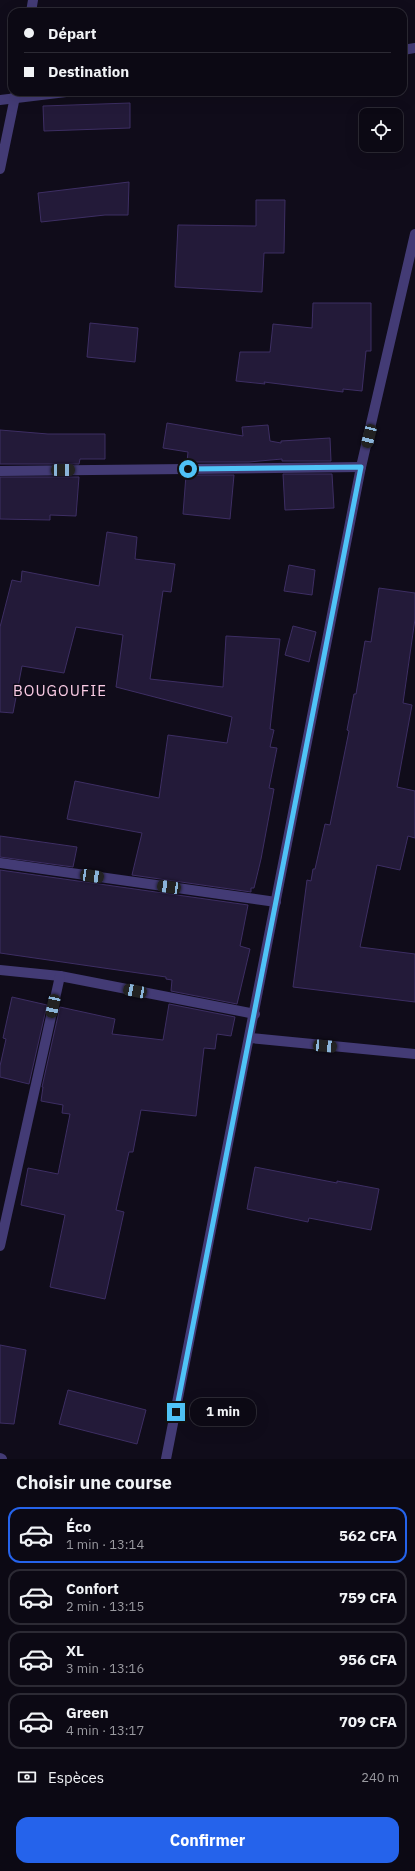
<!DOCTYPE html>
<html lang="fr">
<head>
<meta charset="utf-8">
<style>
  :root { --surface:#0c0914; --page:#1a1722; --text:#f1f3f6; --muted:#9a9aa0; --line:#2c2a34; --accent:#2563eb }
  body { margin:0; font-family:"IBM Plex Sans",sans-serif; background:var(--page); color:var(--text); height:100vh; display:flex; flex-direction:column; font-size:15px; white-space:nowrap }
  * { box-sizing:border-box; margin:0 }
  p { font-size:13px; color:var(--muted) }
  .icon { flex:none; width:22px; height:22px; fill:none; stroke:currentColor; stroke-width:2; stroke-linecap:round; stroke-linejoin:round }
  .map { position:relative; height:1459px; overflow:hidden }
  .side { display:flex; flex-direction:column; background:var(--surface); flex:1 }
  .side>* { flex:none }
  .banner { position:absolute; left:8px; top:8px; width:399px; height:88px; border-radius:12px; box-shadow:0 4px 16px #0002,0 0 0 1px var(--line); display:grid; align-content:center; height:88px; padding:0 16px; background:var(--surface) }
  .buttons { position:absolute; left:359px; top:108px; display:grid; gap:8px }
  .buttons a { display:grid; place-items:center; width:44px; height:44px; border-radius:8px; background:var(--surface); box-shadow:0 4px 16px #0002,0 0 0 1px var(--line); font-size:20px }
  .end { position:absolute; width:18px; height:18px; margin:-9px; border:5px solid #4fc3f7; background:#111; box-shadow:0 0 0 2px #111 }
  .from { border-radius:50% }
  .bubble { position:absolute; height:28px; border-radius:12px; background:var(--surface); box-shadow:0 4px 16px #0002,0 0 0 1px var(--line); font-size:13px; font-weight:700; line-height:28px; text-align:center }
  .car { position:absolute; width:12px; height:24px; margin:-12px -6px; border-radius:5px; box-shadow:0 0 3px 1px #0007; background:linear-gradient(#222 24%,#8ab4d8 0 40%,#222 0 76%,#8ab4d8 0 86%,#222 0) }
  .banner b { display:flex; align-items:center; gap:14px; height:38px; font-size:15px }
  .banner b+b { border-top:1px solid var(--line) }
  .banner i { width:10px; height:10px; background:var(--text) }
  ul { padding:0; list-style:none }
  li { display:flex; align-items:center; gap:12px; height:56px; margin:0 8px 6px; padding:0 8px; border:2px solid var(--line); border-radius:12px }
  li div { flex:1 }
  li b { display:block; font-size:15px }
  li em { font-style:normal; font-weight:700 }
  li.on { border-color:var(--accent) }
  li>.icon { width:36px; height:36px; stroke-width:1.5 }
  h2 { padding:0 16px; font-size:18px; line-height:48px }
  .pay { display:flex; align-items:center; gap:10px; height:44px; padding:0 16px; font-size:15px }
  .pay p { margin-inline-start:auto }
  .action { display:flex; gap:8px; margin-top:auto; padding:8px 16px }
  .action a { flex:1; height:46px; border-radius:12px; background:var(--accent); color:#fff; font-size:16px; font-weight:700; line-height:46px; text-align:center }
  .map>svg:first-child { display:block }
</style>
</head>
<body>
<div class="map">
<svg width="415" height="1459" viewBox="0 0 415 1459">
  <rect width="100%" height="100%" fill="#100c1a"/>
  <g fill="#231a39" stroke="#3d2e63">
    <polygon points="130,103 130,128 44,131 43,106"/>
    <polygon points="129,182 128,215 105,215 41,222 38,193"/>
    <polygon points="256,200 285,200 284,253 264,253 262,292 175,287 178,225 256,226"/>
    <polygon points="313,303 371,303 371,351 366,351 362,391 343,389 343,392 264,382 265,384 236,381 240,352 270,352 273,324 312,328"/>
    <polygon points="90,323 138,328 135,362 87,357"/>
    <polygon points="167,423 243,436 242,427 268,425 270,441 281,443 281,441 330,438 331,461 282,461 282,459 249,462 187,462 188,452 163,448"/>
    <polygon points="0,430 48,434 105,434 105,459 80,459 79,464 0,464"/>
    <polygon points="283,474 332,474 334,508 285,510"/>
    <polygon points="186,475 234,475 230,519 183,514"/>
    <polygon points="0,477 79,477 76,516 50,515 50,520 0,519"/>
    <polygon points="107,532 137,537 135,559 175,564 171,592 163,591 150,679 223,687 226,636 280,639 270,729 274,730 270,747 277,748 269,788 274,789 261,859 254,888 251,888 251,892 132,875 142,833 67,819 75,781 159,798 168,735 227,743 232,717 116,687 123,635 76,627 64,673 22,666 13,713 0,712 0,627 12,580 21,582 22,571 99,586"/>
    <polygon points="289,565 315,570 312,595 284,591"/>
    <polygon points="379,588 415,593 415,619 403,703 412,705 397,787 415,791 415,838 408,836 400,870 377,865 360,947 415,954 415,1002 293,987 307,880 311,881 313,869 315,869 325,824 330,825 349,731 347,730 354,694 356,694 365,641 371,642"/>
    <polygon points="293,626 316,632 309,662 285,655"/>
    <polygon points="0,836 77,847 73,867 0,857"/>
    <polygon points="0,870 248,905 240,946 250,949 237,1004 171,991 172,980 166,979 166,977 0,953"/>
    <polygon points="12,997 47,1005 29,1084 0,1077 0,1066 6,1039 3,1038"/>
    <polygon points="169,1004 235,1017 231,1036 217,1034 215,1049 204,1048 196,1116 141,1110 133,1152 129,1152 116,1210 124,1212 105,1299 50,1287 65,1215 21,1205 28,1168 58,1174 70,1114 62,1113 63,1105 41,1101 43,1087 42,1087 60,1007 115,1019 112,1034 163,1040"/>
    <polygon points="255,1167 337,1183 337,1181 379,1189 371,1230 309,1218 308,1222 247,1209"/>
    <polygon points="0,1345 26,1350 14,1424 0,1423"/>
    <polygon points="68,1390 146,1410 137,1444 59,1424"/>
  </g>
  <g fill="none" stroke-linecap="round" stroke-linejoin="round">
    <g stroke="#433b75" stroke-width="10">
      <polyline points="31,12 33,0"/>
      <polyline points="403,50 415,48"/>
      <polyline points="0,100 66,92"/>
      <polyline points="0,169 16,92"/>
      <polyline points="0,471 361,467"/>
      <polyline points="0,863 276,902"/>
      <polyline points="0,970 60,976 255,1014"/>
      <polyline points="250,1038 415,1054"/>
      <polyline points="0,1246 60,976"/>
      <polyline points="0,1458 2,1459"/>
      <polyline points="166,1459 361,467 415,234"/>
    </g>
  </g>
  <g fill="none" stroke-linecap="round" stroke-linejoin="round">
    <polyline stroke="#4fc3f7" stroke-width="5" points="176,1412 361,467 188,469"/>
  </g>
  <g text-anchor="middle" stroke-width="3" stroke-linejoin="round" paint-order="stroke">
    <g font-size="15" letter-spacing="1" fill="#fbcce5" stroke="#100c1a">
      <text x="60" y="696">BOUGOUFIE</text>
    </g>
  </g>
</svg>
<div class="buttons">
<a><svg class="icon" aria-label="locate" viewBox="0 0 24 24"><circle cx="12" cy="12" r="6"/><path d="M12 2v4M12 18v4M2 12h4M18 12h4"/></svg></a>
</div>
<i class="end from" style="left:188px;top:469px"></i>
<i class="end" style="left:176px;top:1412px"></i>
<div class="bubble" style="left:190px;top:1398px;width:66px">1 min</div>
<i class="car" style="left:369px;top:436px;rotate:194deg"></i>
<i class="car" style="left:63px;top:470px;rotate:89deg"></i>
<i class="car" style="left:92px;top:876px;rotate:98deg"></i>
<i class="car" style="left:169px;top:887px;rotate:278deg"></i>
<i class="car" style="left:135px;top:991px;rotate:281deg"></i>
<i class="car" style="left:53px;top:1006px;rotate:192deg"></i>
<i class="car" style="left:325px;top:1046px;rotate:95deg"></i>
<div class="banner">
<b><i class="from"></i>Départ</b>
<b><i></i>Destination</b>
</div>
</div>
<section class="side">
<h2>Choisir une course</h2>
<ul>
<li class="on"><svg class="icon" aria-label="car" viewBox="0 0 24 24"><path d="M5 17H2v-5l4-1 3-4h7l3 4 3 1v5h-3M9 17h6M6 11h13"/><circle cx="7" cy="17" r="2"/><circle cx="17" cy="17" r="2"/></svg><div><b>Éco</b><p>1 min · 13:14</p></div><em>562 CFA</em></li>
<li><svg class="icon" aria-label="car" viewBox="0 0 24 24"><path d="M5 17H2v-5l4-1 3-4h7l3 4 3 1v5h-3M9 17h6M6 11h13"/><circle cx="7" cy="17" r="2"/><circle cx="17" cy="17" r="2"/></svg><div><b>Confort</b><p>2 min · 13:15</p></div><em>759 CFA</em></li>
<li><svg class="icon" aria-label="car" viewBox="0 0 24 24"><path d="M5 17H2v-5l4-1 3-4h7l3 4 3 1v5h-3M9 17h6M6 11h13"/><circle cx="7" cy="17" r="2"/><circle cx="17" cy="17" r="2"/></svg><div><b>XL</b><p>3 min · 13:16</p></div><em>956 CFA</em></li>
<li><svg class="icon" aria-label="car" viewBox="0 0 24 24"><path d="M5 17H2v-5l4-1 3-4h7l3 4 3 1v5h-3M9 17h6M6 11h13"/><circle cx="7" cy="17" r="2"/><circle cx="17" cy="17" r="2"/></svg><div><b>Green</b><p>4 min · 13:17</p></div><em>709 CFA</em></li>
</ul>
<div class="pay"><svg class="icon" aria-label="cash" viewBox="0 0 24 24"><path d="M3 7h18v10H3z"/><circle cx="12" cy="12" r="2"/></svg>Espèces<p>240 m</p></div>
<div class="action"><a>Confirmer</a></div>
</section>
</body>
</html>
